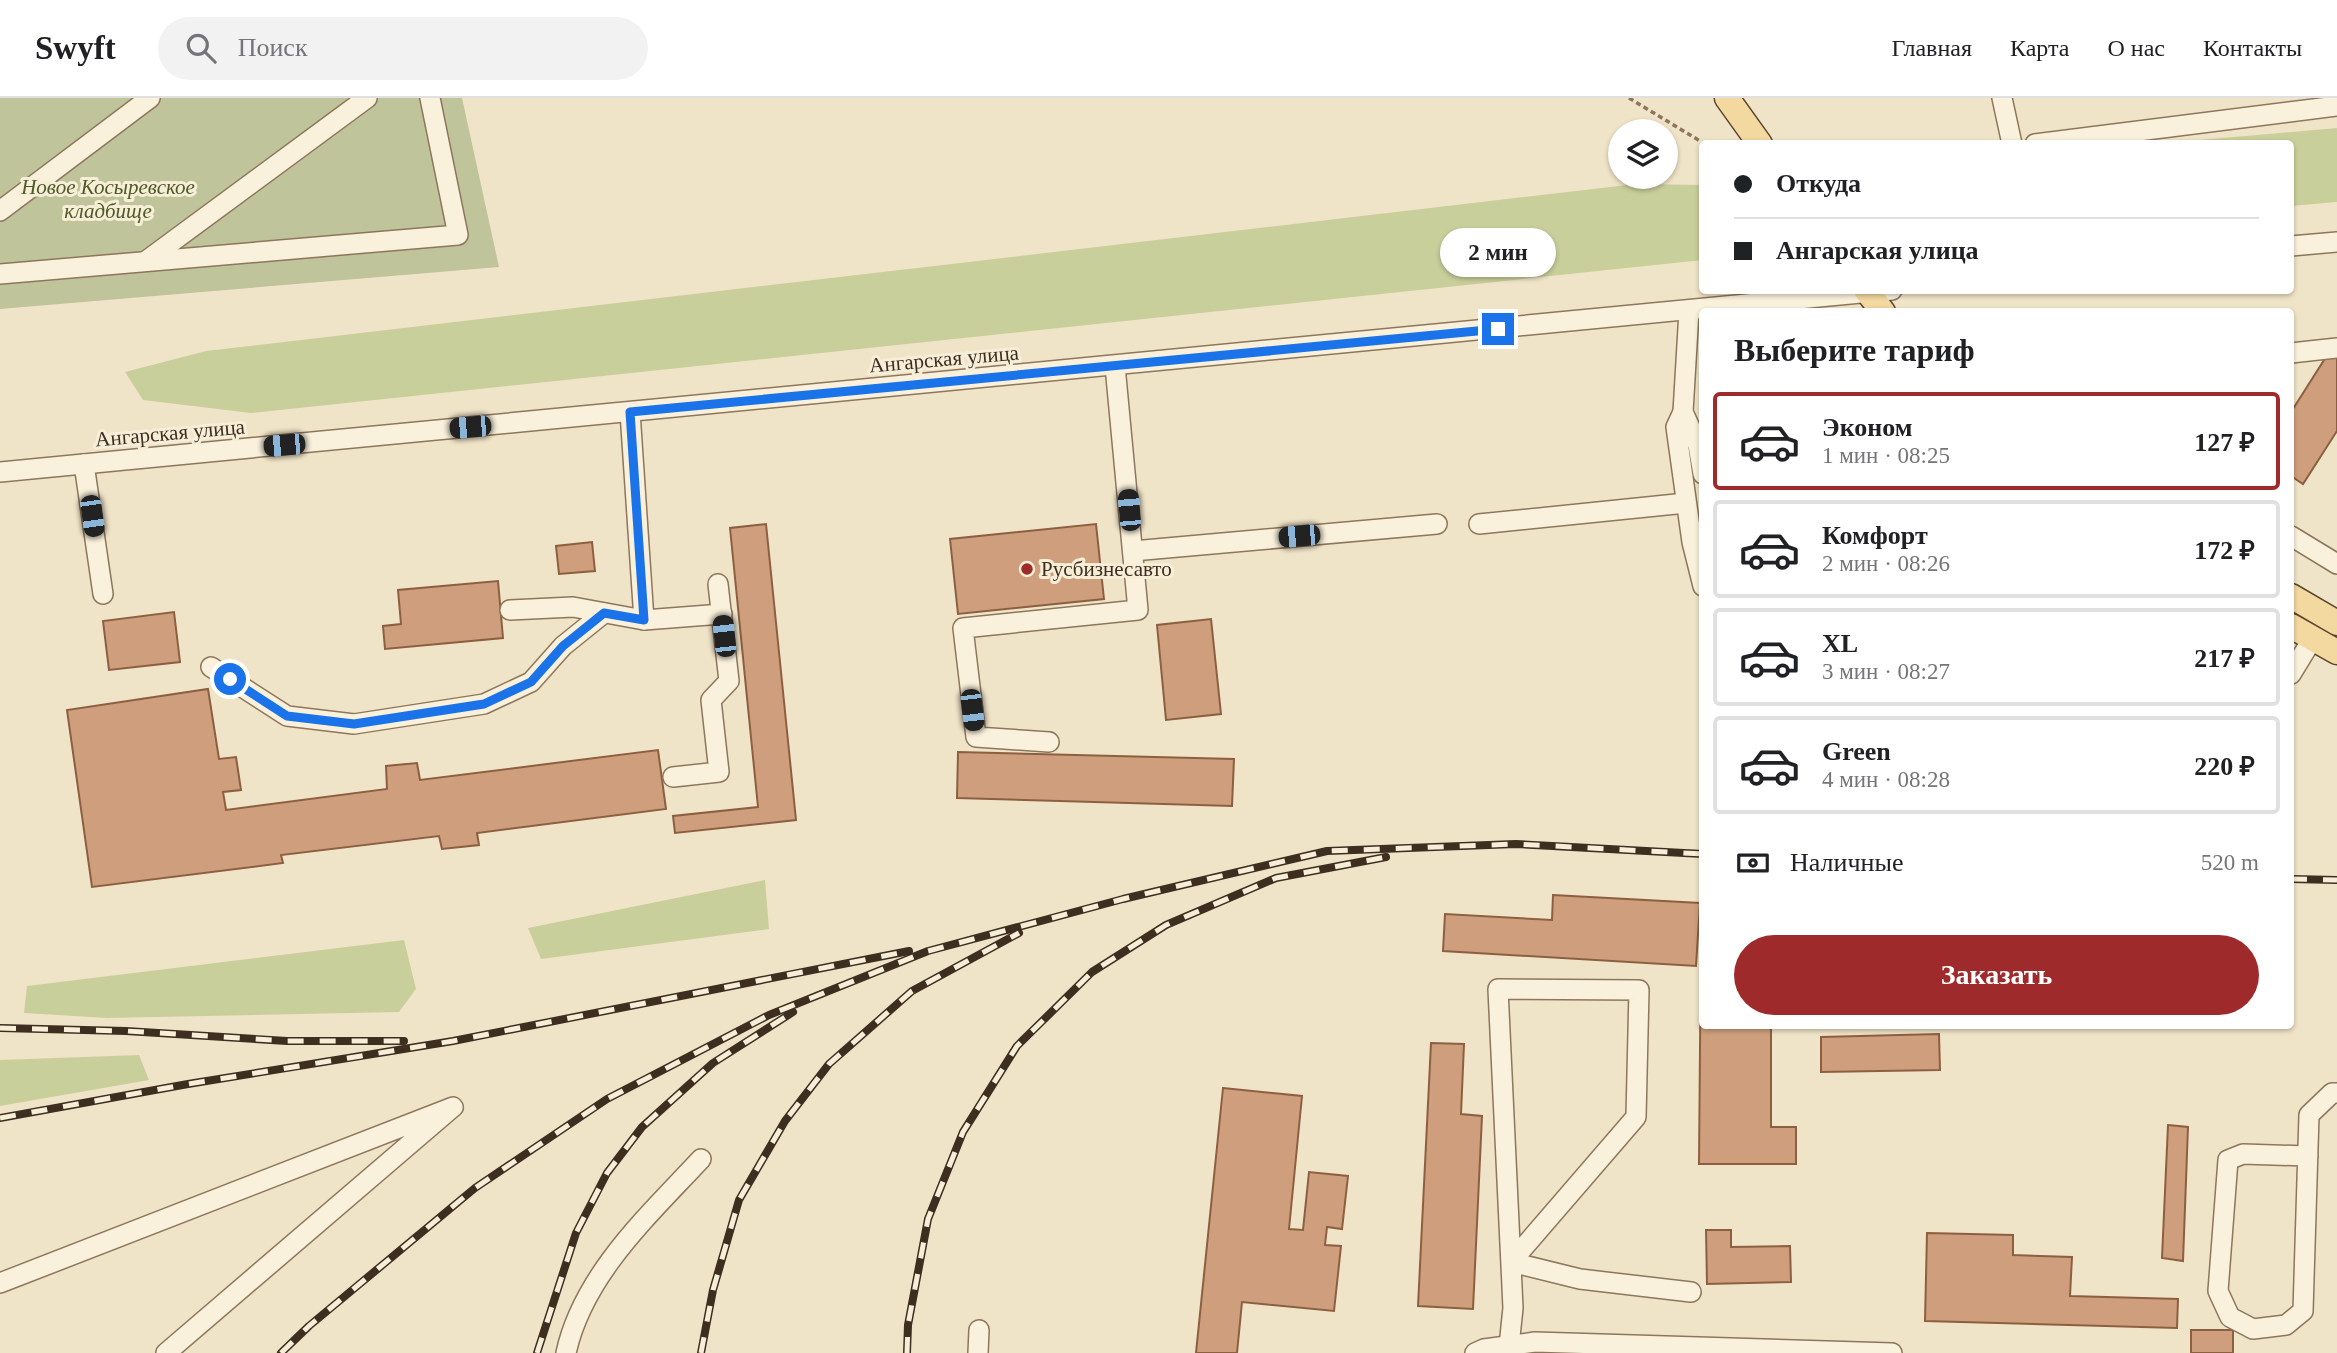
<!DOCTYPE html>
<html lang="ru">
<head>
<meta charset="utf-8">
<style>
  :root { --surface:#fff; --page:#f2f2f2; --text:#202124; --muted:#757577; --line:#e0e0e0; --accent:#9e2a2b }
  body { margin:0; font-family:"Times New Roman",serif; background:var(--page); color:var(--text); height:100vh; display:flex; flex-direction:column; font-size:26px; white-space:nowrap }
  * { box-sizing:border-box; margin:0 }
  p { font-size:23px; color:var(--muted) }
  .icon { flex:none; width:38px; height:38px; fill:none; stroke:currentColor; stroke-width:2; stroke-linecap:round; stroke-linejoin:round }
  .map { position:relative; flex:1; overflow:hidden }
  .details { position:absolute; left:1699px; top:210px; width:595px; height:721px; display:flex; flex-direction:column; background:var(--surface); border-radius:7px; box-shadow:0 2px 5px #0004 }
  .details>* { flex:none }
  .hud { position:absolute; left:1699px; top:42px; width:595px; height:154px; border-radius:7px; box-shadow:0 2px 5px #0004; display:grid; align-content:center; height:154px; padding:0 35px; background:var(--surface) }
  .fabs { position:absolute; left:1608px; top:21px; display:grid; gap:14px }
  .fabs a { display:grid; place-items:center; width:70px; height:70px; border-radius:50%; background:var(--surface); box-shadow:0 2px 5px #0004; font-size:35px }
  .end { position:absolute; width:32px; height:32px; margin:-16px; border:9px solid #1a73e8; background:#fff; box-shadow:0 0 0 4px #fff }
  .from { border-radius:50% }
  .bubble { position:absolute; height:49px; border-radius:24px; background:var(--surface); box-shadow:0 2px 5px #0004; font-size:23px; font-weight:700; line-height:49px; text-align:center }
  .car { position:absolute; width:21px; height:42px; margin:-21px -10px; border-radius:9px; box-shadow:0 0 5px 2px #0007; background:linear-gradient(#222 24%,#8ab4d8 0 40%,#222 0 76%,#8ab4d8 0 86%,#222 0) }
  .hud b { display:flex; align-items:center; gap:24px; height:66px; font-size:26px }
  .hud b+b { border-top:2px solid var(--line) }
  .hud i { width:18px; height:18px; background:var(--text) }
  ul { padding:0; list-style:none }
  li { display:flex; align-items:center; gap:21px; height:98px; margin:0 14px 10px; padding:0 21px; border:4px solid var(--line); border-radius:7px }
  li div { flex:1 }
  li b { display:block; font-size:26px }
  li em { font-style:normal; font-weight:700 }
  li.selected { border-color:var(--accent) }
  li>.icon { width:63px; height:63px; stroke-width:1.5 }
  h2 { padding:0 35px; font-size:32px; line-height:84px }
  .pay { display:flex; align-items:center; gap:18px; height:77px; padding:0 35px; font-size:26px }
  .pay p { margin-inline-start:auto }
  .button { display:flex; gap:14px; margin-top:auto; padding:14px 35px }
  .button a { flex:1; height:80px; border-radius:42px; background:var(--accent); color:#fff; font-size:28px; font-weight:700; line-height:80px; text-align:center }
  header { display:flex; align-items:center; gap:42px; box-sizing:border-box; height:98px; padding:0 35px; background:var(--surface); border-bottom:2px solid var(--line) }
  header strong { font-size:33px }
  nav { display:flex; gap:38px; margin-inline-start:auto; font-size:24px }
  .search { width:490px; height:63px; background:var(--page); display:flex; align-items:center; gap:18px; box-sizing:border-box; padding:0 24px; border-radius:38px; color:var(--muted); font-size:26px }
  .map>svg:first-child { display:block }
</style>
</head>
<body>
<header>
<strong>Swyft</strong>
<div class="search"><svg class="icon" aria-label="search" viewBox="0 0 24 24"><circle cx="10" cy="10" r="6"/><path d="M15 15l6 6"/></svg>Поиск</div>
<nav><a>Главная</a><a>Карта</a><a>О нас</a><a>Контакты</a></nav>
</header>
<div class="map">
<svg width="2337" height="1255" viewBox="0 0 2337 1255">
  <rect width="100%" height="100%" fill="#f0e4c8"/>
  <g fill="#c9cf9b">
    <polygon points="2337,30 2337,104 2291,108 2291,46 2166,45"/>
    <polygon points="1636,86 1703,87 1703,162 251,315 143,302 125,274 206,253"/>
    <polygon points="765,782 769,831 541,861 528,830"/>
    <polygon points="404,842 416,891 399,914 107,920 24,915 27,888"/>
    <polygon points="139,957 149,982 0,1008 0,962"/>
  </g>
  <polygon fill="#bfc49a" points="0,0 462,0 499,169 0,211"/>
  <g fill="#cf9f7d" stroke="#8d5f41" stroke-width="2">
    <polygon points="2333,248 2337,251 2337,333 2303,386 2291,378 2291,314"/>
    <polygon points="766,426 796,722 675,735 673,718 758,709 730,430"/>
    <polygon points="1096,426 1104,501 958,516 950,441"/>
    <polygon points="592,444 595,473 559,476 556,448"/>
    <polygon points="498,483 503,540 385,551 383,528 401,526 398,492"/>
    <polygon points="174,514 180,564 109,572 103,523"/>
    <polygon points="1211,521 1221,616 1166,622 1157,527"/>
    <polygon points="208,591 219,661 236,659 241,692 223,694 226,712 387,691 386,668 417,665 420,682 658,652 666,711 477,735 479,747 442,751 439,738 281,757 283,765 92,789 67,612"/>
    <polygon points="958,654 1234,661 1232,708 957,700"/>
    <polygon points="1553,797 1700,805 1696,868 1443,853 1445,816 1552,822"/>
    <polygon points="1701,833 1703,833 1703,928 1771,928 1771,1029 1796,1029 1796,1066 1699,1066"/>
    <polygon points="1939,936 1940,972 1821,974 1821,939"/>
    <polygon points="1431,945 1464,946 1461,1016 1482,1018 1473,1211 1418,1208"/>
    <polygon points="1223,990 1302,998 1289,1131 1303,1132 1309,1074 1348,1078 1342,1131 1327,1129 1325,1147 1341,1148 1334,1213 1242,1204 1237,1255 1196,1255"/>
    <polygon points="2168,1027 2188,1029 2183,1163 2162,1160"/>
    <polygon points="1706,1132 1731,1132 1731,1149 1790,1148 1791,1184 1707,1186"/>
    <polygon points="1927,1135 2013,1137 2013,1157 2072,1159 2070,1198 2178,1201 2177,1230 1925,1223"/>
    <rect x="2191" y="1232" width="42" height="23"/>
  </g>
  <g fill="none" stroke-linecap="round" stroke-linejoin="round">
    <defs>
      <g id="minor">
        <polyline points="2002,0 2012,46"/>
        <polyline points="2035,46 2337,8"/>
        <polyline points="0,113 150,0"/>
        <polyline points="2291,148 2337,144"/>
        <polyline points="146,163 367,0"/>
        <polyline points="0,176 458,137 430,0"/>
        <polyline points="1689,213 1683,314 1698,347 1703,376"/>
        <polyline points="2291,255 2337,250"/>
        <polyline points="630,314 644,522 722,516"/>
        <polyline points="1683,314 1676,329 1692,444 1703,488"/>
        <polyline points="84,366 103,496"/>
        <polyline points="0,374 1892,192"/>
        <polyline points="1479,426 1686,405"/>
        <polyline points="2291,438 2337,466"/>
        <polyline points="1133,453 1437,426"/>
        <polyline points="510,512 573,509 644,522"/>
        <polyline points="211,569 287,618 354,626 484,606 531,584 563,548 604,515"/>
        <polyline points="2291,576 2313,540"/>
        <polyline points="1049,644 976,639 963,530 1138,512 1115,268"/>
        <polyline points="673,679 719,674 711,602 729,583 718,486"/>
        <polyline points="2308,1058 2243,1056 2228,1062 2218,1193 2230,1219 2253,1231 2286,1227 2303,1213 2309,1017 2332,995 2337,995"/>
        <polyline points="0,1185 453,1009 166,1255"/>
        <polyline points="1509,1248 1513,1210 1498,891 1639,892 1636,1019 1511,1164 1580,1181 1691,1194"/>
        <path d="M566 1255C583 1177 648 1118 701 1061"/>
        <polyline points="978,1255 979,1232"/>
        <polyline points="1475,1255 1484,1251 1535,1244 1892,1255"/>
      </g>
      <g id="major">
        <polyline points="1727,0 1760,46"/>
        <polyline points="1866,192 1883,214"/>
        <polyline points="2291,498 2337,525"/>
        <polyline points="2291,528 2337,554"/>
      </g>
    </defs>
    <use href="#minor" stroke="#8d765c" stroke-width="22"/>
    <use href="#major" stroke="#5b4430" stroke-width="27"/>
    <polyline stroke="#8d765c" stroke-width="3.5" stroke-dasharray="5 3.5" stroke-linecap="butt" points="1629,0 1705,46"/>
    <use href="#minor" stroke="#faf1dc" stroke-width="19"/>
    <use href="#major" stroke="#f3d9a0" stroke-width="24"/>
    <defs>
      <g id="rail">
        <polyline points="2291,781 2337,782"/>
        <polyline points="0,930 126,933 287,943 404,943"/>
        <polyline points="0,1020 188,986 453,943 909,853"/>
        <polyline points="281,1255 309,1228 475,1090 607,1001 769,917 928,853 1123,801 1327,753 1516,746 1703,756"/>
        <polyline points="537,1255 576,1135 607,1075 642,1029 713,965 793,914"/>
        <polyline points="701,1255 713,1192 739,1102 785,1023 829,966 912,893 1019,835"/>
        <polyline points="907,1255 908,1227 928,1121 963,1034 1017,948 1092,874 1166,827 1276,780 1386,759"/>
      </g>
    </defs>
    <use href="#rail" stroke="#3d2e20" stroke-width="8"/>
    <use href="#rail" stroke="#f7eed8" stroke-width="5" stroke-dasharray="16" stroke-linecap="butt"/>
  </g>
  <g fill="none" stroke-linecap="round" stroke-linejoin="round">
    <polyline stroke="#1a73e8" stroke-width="9" points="230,581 287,618 354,626 484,606 531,584 563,548 604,515 644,522 630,314 1498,231"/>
  </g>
  <circle fill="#9e2a2b" stroke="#f7eed8" stroke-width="2.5" cx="1027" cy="471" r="7"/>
  <g text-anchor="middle" stroke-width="6" stroke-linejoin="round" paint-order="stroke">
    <g font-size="21" font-style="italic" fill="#4d5a26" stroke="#f7eed8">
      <text x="108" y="96">Новое Косыревское<tspan x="108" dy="24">кладбище</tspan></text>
    </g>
    <g font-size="21" fill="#3d2e20" stroke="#f7eed8">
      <text transform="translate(944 261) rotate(-5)" y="7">Ангарская улица</text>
      <text transform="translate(170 335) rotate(-5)" y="7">Ангарская улица</text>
    </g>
    <g font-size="21" fill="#3d2e20" stroke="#f7eed8" text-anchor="start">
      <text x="1041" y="478">Русбизнесавто</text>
    </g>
  </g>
</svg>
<div class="fabs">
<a><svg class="icon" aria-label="layers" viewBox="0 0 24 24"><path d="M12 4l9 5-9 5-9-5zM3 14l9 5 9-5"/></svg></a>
</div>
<i class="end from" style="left:230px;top:581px"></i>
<i class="end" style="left:1498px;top:231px"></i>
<div class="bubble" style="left:1440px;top:130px;width:116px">2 мин</div>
<i class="car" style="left:470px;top:329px;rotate:265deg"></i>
<i class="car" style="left:284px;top:347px;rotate:265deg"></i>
<i class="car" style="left:1129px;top:412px;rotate:355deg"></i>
<i class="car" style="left:92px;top:418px;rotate:172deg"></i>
<i class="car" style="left:1299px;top:438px;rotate:265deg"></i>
<i class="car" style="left:724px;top:538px;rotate:354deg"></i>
<i class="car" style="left:972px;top:612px;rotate:173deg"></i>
<div class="hud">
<b><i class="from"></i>Откуда</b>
<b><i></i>Ангарская улица</b>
</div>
<section class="details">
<h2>Выберите тариф</h2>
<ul>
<li class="selected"><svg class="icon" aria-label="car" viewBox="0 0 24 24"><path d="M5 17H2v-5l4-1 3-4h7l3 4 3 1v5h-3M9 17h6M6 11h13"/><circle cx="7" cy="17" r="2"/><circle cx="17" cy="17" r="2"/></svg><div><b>Эконом</b><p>1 мин · 08:25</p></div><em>127 ₽</em></li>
<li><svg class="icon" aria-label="car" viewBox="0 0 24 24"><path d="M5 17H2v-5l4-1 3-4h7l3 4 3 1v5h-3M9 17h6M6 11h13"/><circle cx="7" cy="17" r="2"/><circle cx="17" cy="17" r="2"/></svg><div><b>Комфорт</b><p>2 мин · 08:26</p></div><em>172 ₽</em></li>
<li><svg class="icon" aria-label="car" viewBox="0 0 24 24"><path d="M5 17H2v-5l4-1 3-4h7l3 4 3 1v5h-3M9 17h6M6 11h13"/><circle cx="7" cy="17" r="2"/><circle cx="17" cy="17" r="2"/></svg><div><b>XL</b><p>3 мин · 08:27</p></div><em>217 ₽</em></li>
<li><svg class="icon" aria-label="car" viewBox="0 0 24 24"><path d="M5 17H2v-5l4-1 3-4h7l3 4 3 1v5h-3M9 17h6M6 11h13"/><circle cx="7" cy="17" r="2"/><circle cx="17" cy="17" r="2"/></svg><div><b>Green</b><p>4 мин · 08:28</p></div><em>220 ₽</em></li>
</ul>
<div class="pay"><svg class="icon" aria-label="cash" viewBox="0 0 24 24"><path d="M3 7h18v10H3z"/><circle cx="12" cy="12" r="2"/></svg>Наличные<p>520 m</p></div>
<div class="button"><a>Заказать</a></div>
</section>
</div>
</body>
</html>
